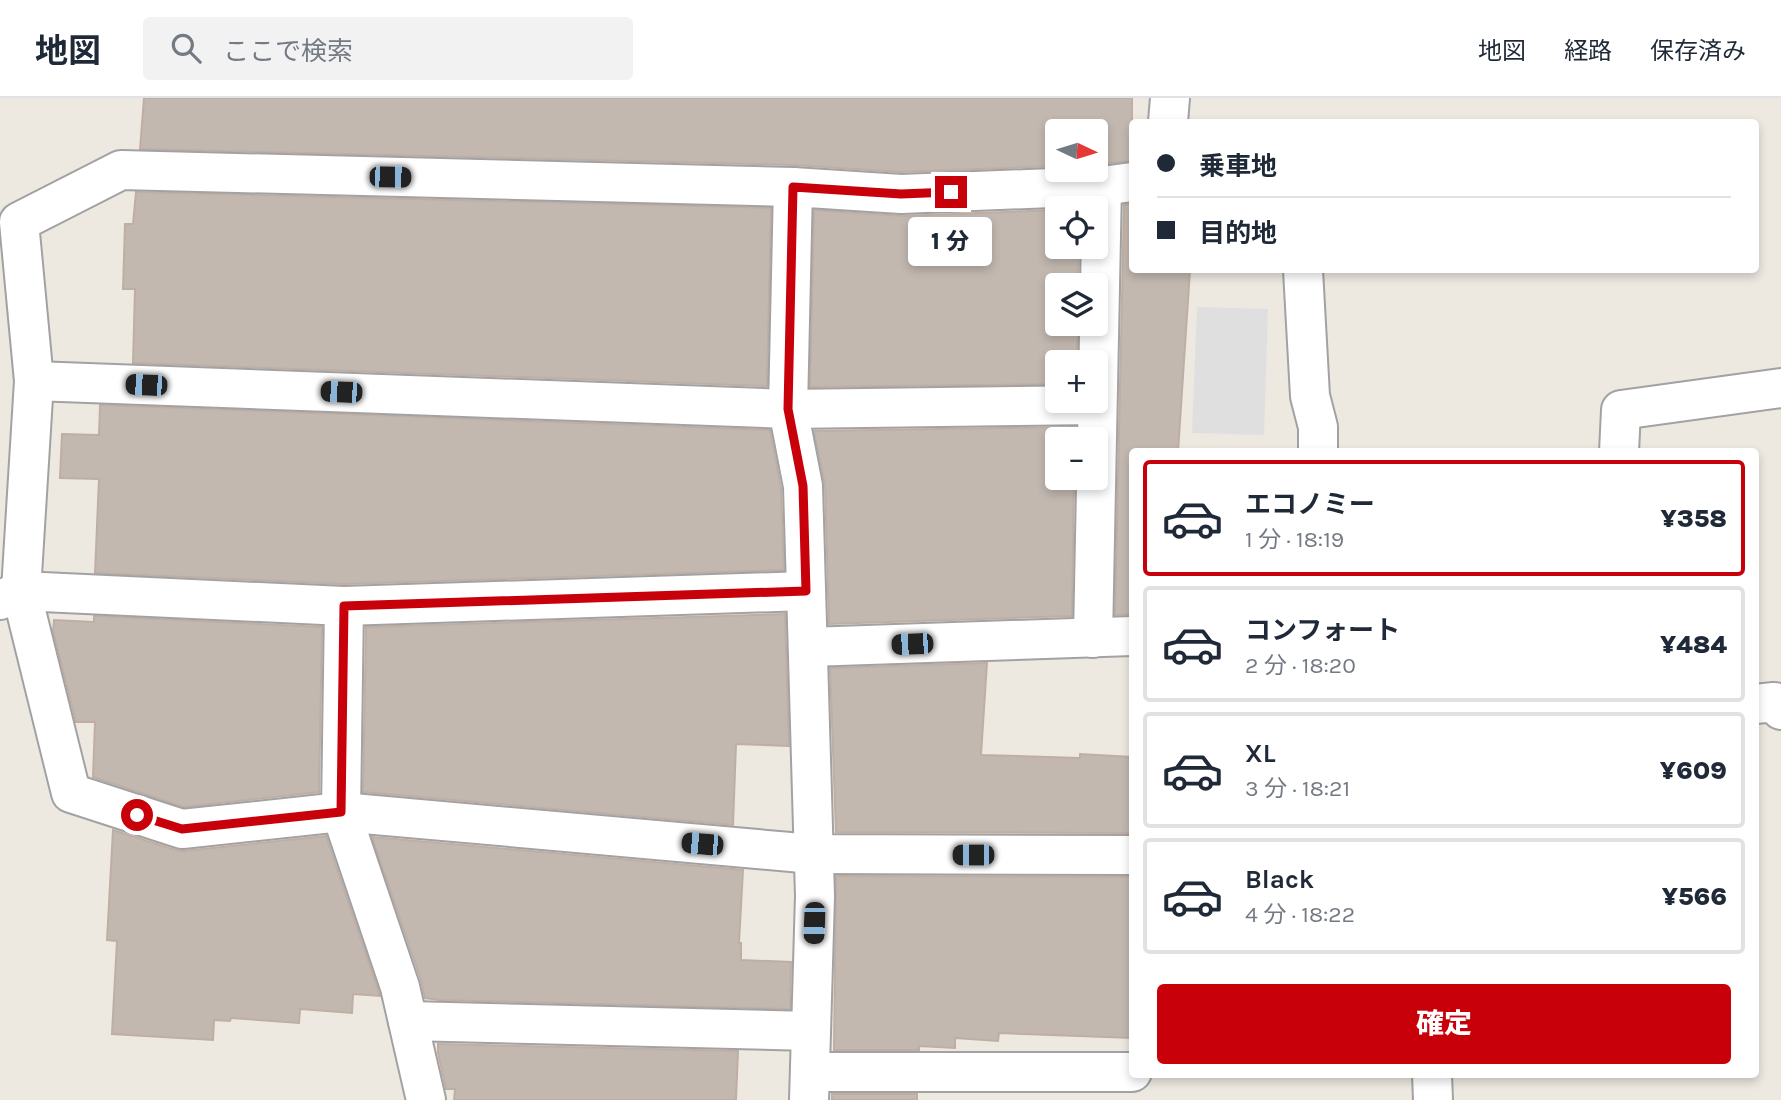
<!DOCTYPE html>
<html lang="ja">
<head>
<meta charset="utf-8">
<style>
  :root { --surface:#fff; --page:#f2f2f3; --text:#1f2937; --muted:#747a83; --line:#e0e1e3; --accent:#c70009 }
  body { margin:0; font-family:Karla,"Noto Sans JP",sans-serif; background:var(--page); color:var(--text); height:100vh; display:flex; flex-direction:column; font-size:26px; white-space:nowrap }
  * { box-sizing:border-box; margin:0 }
  p { font-size:23px; color:var(--muted) }
  .icon { flex:none; width:38px; height:38px; fill:none; stroke:currentColor; stroke-width:2; stroke-linecap:round; stroke-linejoin:round }
  .map { position:relative; flex:1; overflow:hidden }
  .sheet { position:absolute; left:1129px; top:350px; width:630px; height:630px; display:flex; flex-direction:column; background:var(--surface); border-radius:7px; box-shadow:0 4px 10px #0003 }
  .sheet>* { flex:none }
  .guide { position:absolute; left:1129px; top:21px; width:630px; height:154px; border-radius:7px; box-shadow:0 4px 10px #0003; display:grid; align-content:center; height:154px; padding:0 28px; background:var(--surface) }
  .needle { width:46px; rotate:94deg }
  .fabs { position:absolute; left:1045px; top:21px; display:grid; gap:14px }
  .fabs a { display:grid; place-items:center; width:63px; height:63px; border-radius:7px; background:var(--surface); box-shadow:0 4px 10px #0003; font-size:35px }
  .end { position:absolute; width:32px; height:32px; margin:-16px; border:9px solid #c70009; background:#fff; box-shadow:0 0 0 4px #fff }
  .from { border-radius:50% }
  .bubble { position:absolute; height:49px; border-radius:7px; background:var(--surface); box-shadow:0 4px 10px #0003; font-size:23px; font-weight:800; line-height:49px; text-align:center }
  .car { position:absolute; width:21px; height:42px; margin:-21px -10px; border-radius:9px; box-shadow:0 0 5px 2px #0007; background:linear-gradient(#222 24%,#8ab4d8 0 40%,#222 0 76%,#8ab4d8 0 86%,#222 0) }
  .guide b { display:flex; align-items:center; gap:24px; height:66px; font-size:26px }
  .guide b+b { border-top:2px solid var(--line) }
  .guide i { width:18px; height:18px; background:var(--text) }
  ul { padding:12px 0 0; list-style:none }
  li { display:flex; align-items:center; gap:21px; height:116px; margin:0 14px 10px; padding:0 14px; border:4px solid var(--line); border-radius:7px }
  li div { flex:1 }
  li b { display:block; font-size:26px }
  li em { font-style:normal; font-weight:800 }
  li.on { border-color:var(--accent) }
  li>.icon { width:63px; height:63px; stroke-width:1.5 }
  .primary-button { display:flex; gap:14px; margin-top:auto; padding:14px 28px }
  .primary-button a { flex:1; height:80px; border-radius:7px; background:var(--accent); color:#fff; font-size:28px; font-weight:800; line-height:80px; text-align:center }
  header { display:flex; align-items:center; gap:42px; box-sizing:border-box; height:98px; padding:0 35px; background:var(--surface); border-bottom:2px solid var(--line) }
  header strong { font-size:33px }
  nav { display:flex; gap:38px; margin-inline-start:auto; font-size:24px }
  .search { width:490px; height:63px; background:var(--page); display:flex; align-items:center; gap:18px; box-sizing:border-box; padding:0 24px; border-radius:7px; color:var(--muted); font-size:26px }
  .map>svg:first-child { display:block }
</style>
</head>
<body>
<header>
<strong>地図</strong>
<div class="search"><svg class="icon" aria-label="search" viewBox="0 0 24 24"><circle cx="10" cy="10" r="6"/><path d="M15 15l6 6"/></svg>ここで検索</div>
<nav><a>地図</a><a>経路</a><a>保存済み</a></nav>
</header>
<div class="map">
<svg width="1781" height="1002" viewBox="0 0 1781 1002">
  <rect width="100%" height="100%" fill="#ede9e1"/>
  <polygon fill="#dfdfdf" points="1197,209 1268,211 1264,337 1192,335"/>
  <g fill="#c2b8b0" stroke="#bfaea3" stroke-width="2">
    <polygon points="144,0 1132,0 1132,63 1096,66 1096,33 1057,33 1057,68 901,74 794,67 140,51"/>
    <polygon points="136,94 771,110 767,288 133,265 135,191 123,191 125,126 133,126"/>
    <polygon points="1132,106 1132,172 1190,172 1178,354 1132,354 1132,516 1115,517 1124,107"/>
    <polygon points="814,112 902,118 1057,112 1057,149 1079,149 1078,187 1057,187 1057,226 1077,226 1077,264 1057,264 1057,286 810,289"/>
    <polygon points="100,307 770,332 781,390 784,472 344,486 95,475 99,381 60,380 62,336 99,337"/>
    <polygon points="1075,329 1075,341 1057,341 1057,380 1074,380 1072,518 829,526 825,387 814,333"/>
    <polygon points="785,516 789,648 736,646 733,727 363,694 366,529"/>
    <polygon points="94,518 322,529 319,694 184,709 93,679 95,624 76,624 53,533 54,522 94,524"/>
    <polygon points="987,565 981,657 1080,660 1080,656 1132,659 1132,735 836,734 830,570"/>
    <polygon points="113,732 175,752 184,753 326,738 380,898 353,896 352,915 300,911 299,925 231,920 230,923 214,922 213,942 112,936 117,843 107,842"/>
    <polygon points="372,739 743,772 739,845 741,845 741,862 791,864 790,911 439,902 425,900 421,882"/>
    <polygon points="836,778 1132,779 1132,940 999,935 998,943 955,940 955,950 919,948 919,952 834,952"/>
    <polygon points="438,946 738,953 736,1002 454,1002 455,991 446,991 438,955"/>
    <rect x="832" y="996" width="85" height="6"/>
  </g>
  <g fill="none" stroke-linecap="round" stroke-linejoin="round">
    <defs>
      <g id="minor">
        <polyline points="1168,24 1170,0"/>
        <polyline points="793,89 121,72 19,124 34,283 21,493 71,695 182,731 341,714 813,756 1132,757"/>
        <polyline points="1303,172 1310,298 1318,329 1318,354"/>
        <polyline points="34,283 788,311 1097,307"/>
        <polyline points="1619,354 1621,312 1781,290"/>
        <polyline points="0,502 21,493 344,508 341,714 400,889 426,1002"/>
        <polyline points="344,508 806,493"/>
        <polyline points="1093,540 1102,88"/>
        <polyline points="808,549 1132,538"/>
        <polyline points="1755,606 1774,604 1781,612"/>
        <polyline points="408,923 811,933"/>
        <polyline points="810,974 1132,974"/>
        <polyline points="1432,976 1433,1002"/>
        <polyline points="809,1002 815,798 803,388 788,311 793,89 901,96 1102,88 1132,84"/>
      </g>
    </defs>
    <use href="#minor" stroke="#a2a2a2" stroke-width="42"/>
    <use href="#minor" stroke="#fff" stroke-width="38"/>
  </g>
  <g fill="none" stroke-linecap="round" stroke-linejoin="round">
    <polyline stroke="#c70009" stroke-width="9" points="137,717 182,731 341,714 344,508 806,493 803,388 788,311 793,89 901,96 951,94"/>
  </g>
</svg>
<div class="fabs">
<a><svg class="needle" viewBox="-14 -14 28 28"><path d="M0-13l5 13h-10z" fill="#e53935"/><path d="M0 13l5-13h-10z" fill="#747a83"/></svg></a>
<a><svg class="icon" aria-label="locate" viewBox="0 0 24 24"><circle cx="12" cy="12" r="6"/><path d="M12 2v4M12 18v4M2 12h4M18 12h4"/></svg></a>
<a><svg class="icon" aria-label="layers" viewBox="0 0 24 24"><path d="M12 4l9 5-9 5-9-5zM3 14l9 5 9-5"/></svg></a>
<a>+</a>
<a>−</a>
</div>
<i class="end from" style="left:137px;top:717px"></i>
<i class="end" style="left:951px;top:94px"></i>
<div class="bubble" style="left:908px;top:119px;width:84px">1 分</div>
<i class="car" style="left:390px;top:79px;rotate:91deg"></i>
<i class="car" style="left:146px;top:287px;rotate:272deg"></i>
<i class="car" style="left:341px;top:294px;rotate:272deg"></i>
<i class="car" style="left:912px;top:546px;rotate:268deg"></i>
<i class="car" style="left:702px;top:746px;rotate:275deg"></i>
<i class="car" style="left:973px;top:757px;rotate:270deg"></i>
<i class="car" style="left:814px;top:825px;rotate:182deg"></i>
<div class="guide">
<b><i class="from"></i>乗車地</b>
<b><i></i>目的地</b>
</div>
<section class="sheet">
<ul>
<li class="on"><svg class="icon" aria-label="car" viewBox="0 0 24 24"><path d="M5 17H2v-5l4-1 3-4h7l3 4 3 1v5h-3M9 17h6M6 11h13"/><circle cx="7" cy="17" r="2"/><circle cx="17" cy="17" r="2"/></svg><div><b>エコノミー</b><p>1 分 · 18:19</p></div><em>¥358</em></li>
<li><svg class="icon" aria-label="car" viewBox="0 0 24 24"><path d="M5 17H2v-5l4-1 3-4h7l3 4 3 1v5h-3M9 17h6M6 11h13"/><circle cx="7" cy="17" r="2"/><circle cx="17" cy="17" r="2"/></svg><div><b>コンフォート</b><p>2 分 · 18:20</p></div><em>¥484</em></li>
<li><svg class="icon" aria-label="car" viewBox="0 0 24 24"><path d="M5 17H2v-5l4-1 3-4h7l3 4 3 1v5h-3M9 17h6M6 11h13"/><circle cx="7" cy="17" r="2"/><circle cx="17" cy="17" r="2"/></svg><div><b>XL</b><p>3 分 · 18:21</p></div><em>¥609</em></li>
<li><svg class="icon" aria-label="car" viewBox="0 0 24 24"><path d="M5 17H2v-5l4-1 3-4h7l3 4 3 1v5h-3M9 17h6M6 11h13"/><circle cx="7" cy="17" r="2"/><circle cx="17" cy="17" r="2"/></svg><div><b>Black</b><p>4 分 · 18:22</p></div><em>¥566</em></li>
</ul>
<div class="primary-button"><a>確定</a></div>
</section>
</div>
</body>
</html>
